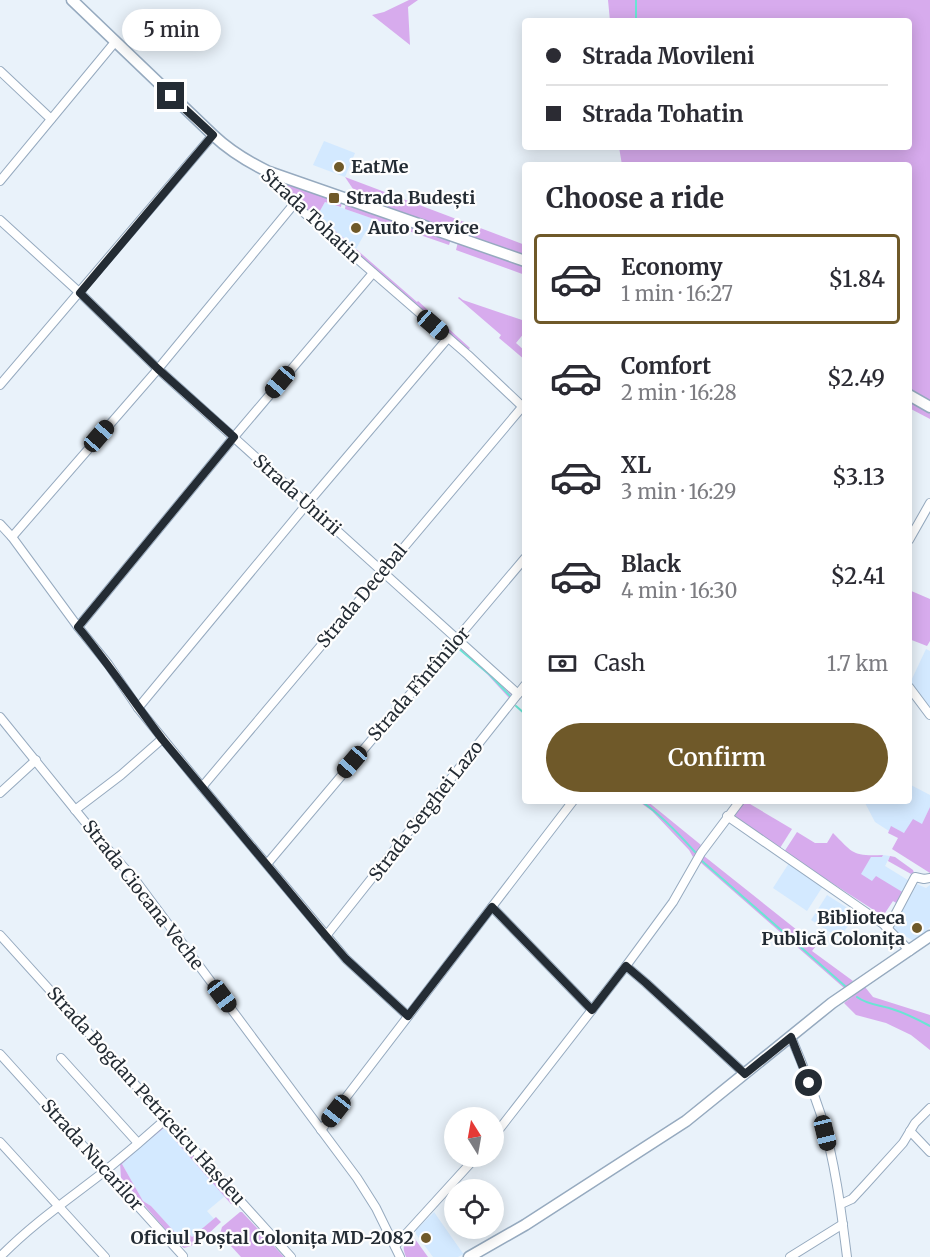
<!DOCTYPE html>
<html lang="en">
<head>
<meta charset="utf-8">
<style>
  :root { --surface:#fff; --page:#f7f7f7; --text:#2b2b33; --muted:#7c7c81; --line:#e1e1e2; --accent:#6f5929 }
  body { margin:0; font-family:Merriweather,serif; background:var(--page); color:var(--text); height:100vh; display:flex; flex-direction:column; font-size:22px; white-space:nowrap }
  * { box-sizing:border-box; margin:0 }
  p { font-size:20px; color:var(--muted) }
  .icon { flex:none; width:33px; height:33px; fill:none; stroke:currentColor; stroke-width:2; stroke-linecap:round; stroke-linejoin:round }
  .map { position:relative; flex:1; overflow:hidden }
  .panel { position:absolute; left:522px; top:162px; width:390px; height:642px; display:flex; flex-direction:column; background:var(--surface); border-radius:6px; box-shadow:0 3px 15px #0003 }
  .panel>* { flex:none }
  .top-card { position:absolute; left:522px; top:18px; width:390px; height:132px; border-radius:6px; box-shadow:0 3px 15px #0003; display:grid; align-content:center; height:132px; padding:0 24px; background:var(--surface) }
  .needle { width:39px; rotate:349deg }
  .controls { position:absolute; left:444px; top:1107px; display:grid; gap:12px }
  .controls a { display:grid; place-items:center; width:60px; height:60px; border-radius:50%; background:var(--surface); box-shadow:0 3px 15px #0003; font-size:30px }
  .end { position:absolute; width:27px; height:27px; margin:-14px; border:8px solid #242c34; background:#fff; box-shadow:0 0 0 3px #fff }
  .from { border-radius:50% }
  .bubble { position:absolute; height:42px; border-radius:21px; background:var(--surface); box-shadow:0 3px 15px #0003; font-size:20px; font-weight:600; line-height:42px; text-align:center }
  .car { position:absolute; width:18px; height:36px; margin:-18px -9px; border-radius:8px; box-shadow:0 0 4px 2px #0007; background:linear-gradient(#222 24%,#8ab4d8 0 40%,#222 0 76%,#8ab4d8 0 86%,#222 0) }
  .top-card b { display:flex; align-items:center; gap:21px; height:57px; font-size:22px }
  .top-card b+b { border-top:2px solid var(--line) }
  .top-card i { width:15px; height:15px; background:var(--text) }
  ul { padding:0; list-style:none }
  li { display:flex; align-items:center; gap:18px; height:90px; margin:0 12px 9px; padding:0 12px; border:3px solid transparent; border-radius:6px }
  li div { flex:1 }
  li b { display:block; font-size:22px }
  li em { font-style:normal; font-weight:600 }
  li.active { border-color:var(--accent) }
  li>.icon { width:54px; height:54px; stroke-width:1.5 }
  h2 { padding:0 24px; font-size:27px; line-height:72px }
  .pay { display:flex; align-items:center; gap:15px; height:66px; padding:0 24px; font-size:22px }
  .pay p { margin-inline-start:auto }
  .cta { display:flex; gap:12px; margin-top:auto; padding:12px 24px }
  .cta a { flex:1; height:69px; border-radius:36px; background:var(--accent); color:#fff; font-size:24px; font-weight:600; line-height:69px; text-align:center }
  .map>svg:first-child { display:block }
</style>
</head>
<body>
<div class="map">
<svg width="930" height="1257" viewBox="0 0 930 1257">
  <rect width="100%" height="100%" fill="#e9f2fa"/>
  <g fill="#d3e9ff">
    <polygon points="324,141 355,153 345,177 313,165"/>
    <polygon points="325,202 377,220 368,235 365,233 356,249 317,216"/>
    <polygon points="926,649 930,651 930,710 910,683"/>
    <polygon points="909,784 930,795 930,807 922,825 904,833 892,827 889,831 875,822 864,801 909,801"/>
    <polygon points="883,855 890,856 885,866 911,882 898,904 856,878 871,857 882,857"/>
    <polygon points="789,863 823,886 807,911 773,888"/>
    <polygon points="917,884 926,888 930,885 930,927 916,942 892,929 908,896 911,895"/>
    <polygon points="827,895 857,914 839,938 811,920"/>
    <polygon points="164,1128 225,1196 207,1211 214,1219 192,1237 180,1239 151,1206 143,1201 122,1164 139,1148"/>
    <polygon points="434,1212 462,1252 464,1254 458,1257 433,1257 416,1234 416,1230"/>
  </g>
  <g fill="#d7abed">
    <polygon points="409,0 418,0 408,7 410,45 372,15 384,12"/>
    <polygon points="608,0 930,0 930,402 909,389 909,165 622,165 619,147 909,147 909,21 610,21"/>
    <polygon points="345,177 525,245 525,256 359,198"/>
    <path d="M283 181 342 201 341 207 325 202 317 216 352 245 350 248C336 235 287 199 282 184Z"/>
    <polygon points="346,202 451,239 449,245 345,209"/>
    <polygon points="458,242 525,266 525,275 456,250"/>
    <polygon points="356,249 417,302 418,301 470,348 468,350 354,251"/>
    <polygon points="459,297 463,300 525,321 525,332 516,343 525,351 525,360 499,338 501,335 458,298"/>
    <polygon points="909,399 930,412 930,419 909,408"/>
    <polygon points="909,590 930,599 930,641 927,646 909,639"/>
    <polygon points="458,644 509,689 511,695 509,698 487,674 456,647"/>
    <polygon points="638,801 647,801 701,845 693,857 689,850 652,811"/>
    <polygon points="745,801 792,829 780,848 736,819 735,815"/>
    <polygon points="930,807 930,873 892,849 898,838 888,833 891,826 904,833 913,819 922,824"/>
    <path d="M797 832 815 843H827L833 833C854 854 852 856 883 855L882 857H871L861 874 872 881 876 876 904 893 898 904 893 901 883 916 784 852Z"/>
    <polygon points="704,856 802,934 816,946 812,951 853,981 844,988 700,862"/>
    <polygon points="890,856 895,857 913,870 914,873 911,874 888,861"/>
    <polygon points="865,987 873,997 930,1015 930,1050 911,1035 886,1023 856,1015 844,1003"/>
    <path d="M163 1127 164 1128 139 1148 122 1164 143 1201 151 1206 180 1238 188 1233 192 1237 216 1217 221 1222C210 1232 199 1245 184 1248L176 1242 121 1178 120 1163 132 1152Z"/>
    <polygon points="171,1130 236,1202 237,1204 231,1204 168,1132"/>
    <polygon points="240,1212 242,1212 284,1257 241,1257 220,1234 222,1227"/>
    <path d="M409 1238 415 1239 428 1257H406C403 1249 402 1245 409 1238Z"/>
  </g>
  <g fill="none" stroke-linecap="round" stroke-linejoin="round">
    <g stroke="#6ae5d4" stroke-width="2">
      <polyline points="636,0 636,21"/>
      <polyline points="458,648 490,675 510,696"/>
      <polyline points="516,706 525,714"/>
      <path d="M641 801C661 815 679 834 695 852"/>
      <polyline points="702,861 845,986"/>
      <path d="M857 997C866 1004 878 1005 889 1008 903 1012 917 1019 930 1026"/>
    </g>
    <defs>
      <g id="street">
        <polyline points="0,71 51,119"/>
        <polyline points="269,172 278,188 294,204 468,355 524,408"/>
        <polyline points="0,181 115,42"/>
        <polyline points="0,220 80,293 158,369 518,694"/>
        <polyline points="0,385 213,135"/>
        <polyline points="0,524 12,537 78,627 108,664 138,708 202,787 346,959 408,1016"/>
        <polyline points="12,537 158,369 294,204"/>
        <polyline points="909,540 930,503"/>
        <polyline points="78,627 234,437 373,273"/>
        <polyline points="909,687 930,715"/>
        <polyline points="138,708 307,504 448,338"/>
        <polyline points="0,717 98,838 136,881 357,1178 376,1208 400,1257"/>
        <polyline points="202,787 523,406"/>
        <polyline points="0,793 36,760"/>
        <polyline points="75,810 121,775 162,739"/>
        <polyline points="727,816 883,924 910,951"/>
        <polyline points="267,864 525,558"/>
        <polyline points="492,907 592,1010"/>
        <polyline points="888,928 915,877 924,879 930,878"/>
        <polyline points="0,935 291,1257"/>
        <polyline points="326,936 525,685"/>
        <polyline points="626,966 646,983 745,1074"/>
        <path d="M791 1037C802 1063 812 1088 821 1115 835 1161 841 1209 847 1257"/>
        <polyline points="0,1054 183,1256"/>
        <polyline points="61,1058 138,1143"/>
        <polyline points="321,1130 573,801"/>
        <polyline points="910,1131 930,1152"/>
        <polyline points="494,1136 626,966 673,902 701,853 740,801"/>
        <polyline points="0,1142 105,1257"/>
        <polyline points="841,1204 852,1199 865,1185 903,1143 915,1123 930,1108"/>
        <polyline points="395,1246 477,1156"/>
        <path d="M0 1257C32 1224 69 1199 105 1171 126 1154 146 1137 166 1119"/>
        <polyline points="790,1257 843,1224"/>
      </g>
      <g id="secondary">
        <path d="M72 0 213 135C230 151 248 162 269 172L525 261"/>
        <polyline points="909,395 930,407"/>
        <polyline points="469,1257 525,1225 686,1121 832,1003 930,936"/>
      </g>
    </defs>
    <use href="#street" stroke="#96aabf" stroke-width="10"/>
    <use href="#secondary" stroke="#96aabf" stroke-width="13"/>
    <use href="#street" stroke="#fff" stroke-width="8"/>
    <use href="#secondary" stroke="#fff" stroke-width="10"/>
  </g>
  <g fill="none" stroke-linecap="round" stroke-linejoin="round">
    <path stroke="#242c34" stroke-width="8" d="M171 96 213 135 80 293 158 369 234 437 78 627C108 663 134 702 162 739L326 936 346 959 408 1016 492 907 592 1010 626 966 646 983 745 1074 791 1037 809 1083"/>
  </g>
  <g fill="#6f5929" stroke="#fefefe" stroke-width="2">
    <circle cx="339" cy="167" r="6"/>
    <rect x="328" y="192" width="12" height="12" rx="3"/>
    <circle cx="356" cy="228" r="6"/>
    <circle cx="917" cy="928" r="6"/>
    <circle cx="426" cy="1238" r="6"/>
  </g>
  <g text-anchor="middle" stroke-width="4.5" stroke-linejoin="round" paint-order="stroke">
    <g font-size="18" font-weight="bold" fill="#242c34" stroke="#fefefe" text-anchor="start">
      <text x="351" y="173">EatMe</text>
      <text x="346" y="204">Strada Budești</text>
      <text x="368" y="234">Auto Service</text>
      <text x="905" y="924" text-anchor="end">Biblioteca<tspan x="905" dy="21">Publică Colonița</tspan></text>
      <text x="414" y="1244" text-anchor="end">Oficiul Poștal Colonița MD-2082</text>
    </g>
    <g font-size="18" fill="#242c34" stroke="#fefefe">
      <text transform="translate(311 216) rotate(43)" y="6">Strada Tohatin</text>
      <text transform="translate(297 495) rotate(42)" y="6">Strada Unirii</text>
      <text transform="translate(362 596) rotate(-50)" y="6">Strada Decebal</text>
      <text transform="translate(419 684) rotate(-49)" y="6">Strada Fîntînilor</text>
      <text transform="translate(426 811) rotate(-52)" y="6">Strada Serghei Lazo</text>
      <text transform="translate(143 895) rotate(52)" y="6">Strada Ciocana Veche</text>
      <text transform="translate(146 1096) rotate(48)" y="6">Strada Bogdan Petriceicu Hașdeu</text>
      <text transform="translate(92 1155) rotate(48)" y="6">Strada Nucarilor</text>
    </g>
  </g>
</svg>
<div class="controls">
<a><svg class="needle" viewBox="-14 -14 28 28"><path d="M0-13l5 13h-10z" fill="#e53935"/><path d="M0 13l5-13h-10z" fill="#7c7c81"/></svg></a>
<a><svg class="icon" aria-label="locate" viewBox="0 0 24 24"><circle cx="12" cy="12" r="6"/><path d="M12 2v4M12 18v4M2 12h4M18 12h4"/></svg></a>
</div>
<i class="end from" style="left:809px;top:1083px"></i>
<i class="end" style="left:171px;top:96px"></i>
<div class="bubble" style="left:122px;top:9px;width:99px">5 min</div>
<i class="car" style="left:433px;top:325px;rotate:131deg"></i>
<i class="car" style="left:280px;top:382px;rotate:220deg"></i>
<i class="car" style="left:99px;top:436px;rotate:41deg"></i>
<i class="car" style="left:352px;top:762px;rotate:221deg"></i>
<i class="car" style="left:222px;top:996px;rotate:143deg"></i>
<i class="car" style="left:336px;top:1111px;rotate:218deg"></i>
<i class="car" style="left:825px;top:1133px;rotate:166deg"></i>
<div class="top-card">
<b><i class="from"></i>Strada Movileni</b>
<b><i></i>Strada Tohatin</b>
</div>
<section class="panel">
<h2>Choose a ride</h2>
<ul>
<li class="active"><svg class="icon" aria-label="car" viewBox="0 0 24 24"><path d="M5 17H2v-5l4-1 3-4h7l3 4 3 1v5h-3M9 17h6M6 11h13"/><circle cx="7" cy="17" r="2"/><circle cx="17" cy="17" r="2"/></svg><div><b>Economy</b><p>1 min · 16:27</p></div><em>$1.84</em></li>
<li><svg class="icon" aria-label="car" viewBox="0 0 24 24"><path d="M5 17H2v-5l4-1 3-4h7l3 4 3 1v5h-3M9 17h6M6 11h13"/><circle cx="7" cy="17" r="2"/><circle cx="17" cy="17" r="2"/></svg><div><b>Comfort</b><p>2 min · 16:28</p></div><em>$2.49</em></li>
<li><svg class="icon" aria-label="car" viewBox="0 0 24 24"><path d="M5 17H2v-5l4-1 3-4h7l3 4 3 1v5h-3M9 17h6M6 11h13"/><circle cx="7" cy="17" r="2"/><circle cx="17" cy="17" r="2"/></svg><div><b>XL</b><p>3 min · 16:29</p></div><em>$3.13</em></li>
<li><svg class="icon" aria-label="car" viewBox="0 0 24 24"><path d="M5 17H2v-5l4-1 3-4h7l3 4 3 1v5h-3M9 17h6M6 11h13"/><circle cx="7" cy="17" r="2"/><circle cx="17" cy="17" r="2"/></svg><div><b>Black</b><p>4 min · 16:30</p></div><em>$2.41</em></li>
</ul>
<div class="pay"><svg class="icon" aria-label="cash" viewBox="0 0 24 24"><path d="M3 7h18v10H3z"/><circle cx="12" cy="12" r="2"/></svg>Cash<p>1.7 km</p></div>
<div class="cta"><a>Confirm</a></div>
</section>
</div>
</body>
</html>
